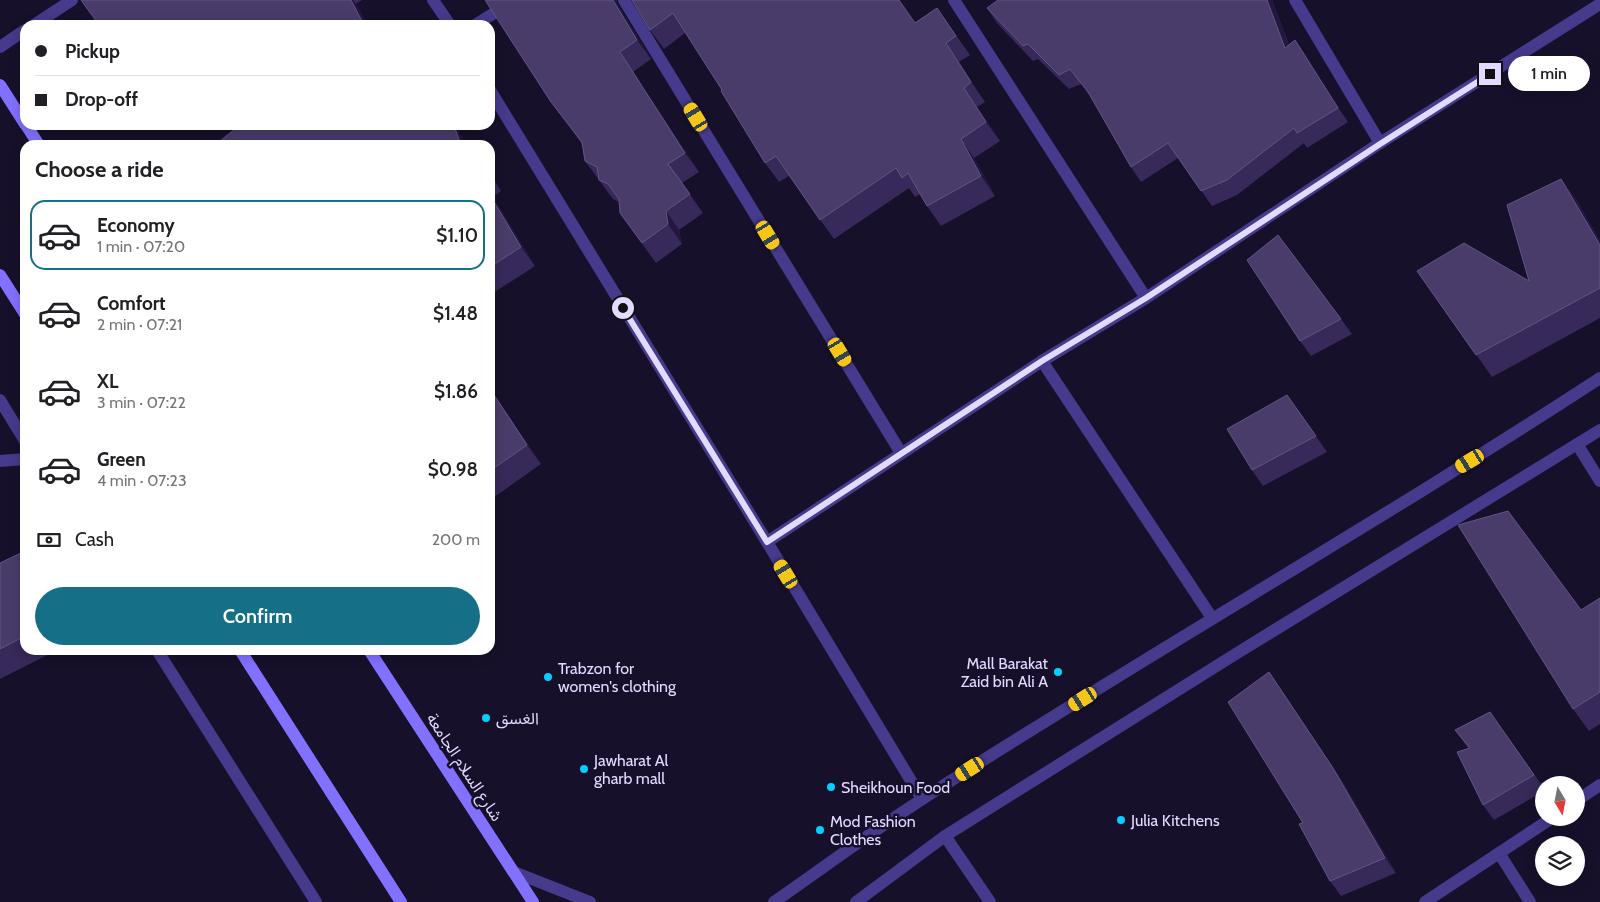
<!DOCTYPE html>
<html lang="en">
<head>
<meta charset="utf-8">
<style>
  :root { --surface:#fff; --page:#f2f2f2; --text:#202124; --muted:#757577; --line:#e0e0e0; --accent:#146f87 }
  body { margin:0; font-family:Cabin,"Noto Sans Arabic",sans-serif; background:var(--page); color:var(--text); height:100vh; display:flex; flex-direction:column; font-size:19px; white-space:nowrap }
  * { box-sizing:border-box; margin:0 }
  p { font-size:16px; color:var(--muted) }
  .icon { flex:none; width:28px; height:28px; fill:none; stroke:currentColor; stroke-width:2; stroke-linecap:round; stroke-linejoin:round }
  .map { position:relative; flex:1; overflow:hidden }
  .sheet { position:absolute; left:20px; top:140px; width:475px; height:515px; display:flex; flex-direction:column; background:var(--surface); border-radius:15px; box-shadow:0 2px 12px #0003 }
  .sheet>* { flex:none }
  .banner { position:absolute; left:20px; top:20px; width:475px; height:110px; border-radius:15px; box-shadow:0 2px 12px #0003; display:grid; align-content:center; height:110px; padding:0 15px; background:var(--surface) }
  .needle { width:32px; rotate:170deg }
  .fabs { position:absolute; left:1535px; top:776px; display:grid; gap:10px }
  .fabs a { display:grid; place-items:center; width:50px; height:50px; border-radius:50%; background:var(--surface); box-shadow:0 2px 12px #0003; font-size:25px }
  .end { position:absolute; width:22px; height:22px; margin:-11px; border:6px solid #e2daff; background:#111; box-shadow:0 0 0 2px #111 }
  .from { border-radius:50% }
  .bubble { position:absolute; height:35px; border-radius:18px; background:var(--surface); box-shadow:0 2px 12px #0003; font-size:16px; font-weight:600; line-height:35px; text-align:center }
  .car { position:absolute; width:15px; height:30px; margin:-15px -8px; border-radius:6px; box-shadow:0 0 4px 1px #0007; background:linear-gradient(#f5c518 24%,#345 0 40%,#f5c518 0 76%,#345 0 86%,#f5c518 0) }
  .banner b { display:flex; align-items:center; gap:18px; height:48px; font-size:19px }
  .banner b+b { border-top:1px solid var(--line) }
  .banner i { width:12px; height:12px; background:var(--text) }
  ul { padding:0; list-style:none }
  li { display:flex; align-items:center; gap:15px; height:70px; margin:0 10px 8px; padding:0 5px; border:2px solid transparent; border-radius:15px }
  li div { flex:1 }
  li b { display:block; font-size:19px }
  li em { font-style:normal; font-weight:600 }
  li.current { border-color:var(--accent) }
  li>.icon { width:45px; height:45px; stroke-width:1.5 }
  h2 { padding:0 15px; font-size:22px; line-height:60px }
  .pay { display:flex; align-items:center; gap:12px; height:55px; padding:0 15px; font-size:19px }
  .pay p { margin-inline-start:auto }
  .cta { display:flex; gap:10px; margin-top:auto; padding:10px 15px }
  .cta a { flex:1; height:58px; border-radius:30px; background:var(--accent); color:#fff; font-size:20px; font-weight:600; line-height:58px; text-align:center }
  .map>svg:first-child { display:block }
</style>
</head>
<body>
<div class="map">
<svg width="1600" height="902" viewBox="0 0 1600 902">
  <rect width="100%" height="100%" fill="#17102b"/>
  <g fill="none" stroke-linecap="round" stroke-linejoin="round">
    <g stroke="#453a8b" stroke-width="12">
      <polyline points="433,0 450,25"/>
      <polyline points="624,0 901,453"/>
      <polyline points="954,0 1146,298"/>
      <polyline points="1295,0 1380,143"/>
      <polyline points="34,25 72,0"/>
      <polyline points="475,25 515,0"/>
      <polyline points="0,47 25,30"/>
      <polyline points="490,90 767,542 922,799"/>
      <polyline points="1042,361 1212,618"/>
      <polyline points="1577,444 1600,481"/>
      <polyline points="0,461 25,459"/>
      <polyline points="767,542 1042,361 1146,298 1380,143 1600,4"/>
      <polyline points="1576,801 1600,785"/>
      <polyline points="945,836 990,902"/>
      <polyline points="1499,853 1530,902"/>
      <polyline points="1425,902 1552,818"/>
    </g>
    <g stroke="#453a8b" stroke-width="12">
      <polyline points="0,400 25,441"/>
      <polyline points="157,650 316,902"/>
      <polyline points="514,872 590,902"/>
      <path d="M774 902C824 867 873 831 924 798 1147 654 1378 523 1600 378"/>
      <polyline points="856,902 945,836 1234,655 1600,430"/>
    </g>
    <g stroke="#8271ff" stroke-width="12">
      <polyline points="0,85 25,124"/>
      <polyline points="26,125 39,145"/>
      <polyline points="0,275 25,314"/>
      <polyline points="240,650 401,902"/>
      <polyline points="369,650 533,902"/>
    </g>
  </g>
  <g fill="#372959">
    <polygon points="81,0 362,0 356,4 368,25 99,25"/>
    <polygon points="632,0 915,23 937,8 970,55 959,62 985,102 977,107 1000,141 974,158 995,196 941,226 927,206 920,194 915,197 909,188 834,239 789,176 779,182 765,163 722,90 685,33 664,49 650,30"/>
    <polygon points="1272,0 1289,45 1295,40 1348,122 1307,148 1304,143 1237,195 1212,206 1178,158 1141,182 1131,167 1091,97 1081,84 1069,89 1038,59 1033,61 997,23 987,8"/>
    <polygon points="617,4 651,59 633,72 699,172 682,183 703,213 679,230 682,244 656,263 620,213 619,202 613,199 585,161 582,144 551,102"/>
    <polygon points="490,173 501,191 493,197 535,266 490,295"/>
    <polygon points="1561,179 1577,201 1600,241 1600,318 1492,377 1417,271 1529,281"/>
    <polygon points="1341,319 1352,334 1311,356 1300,341"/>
    <polygon points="490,388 541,464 490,500"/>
    <polygon points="1287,395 1327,452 1263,486 1252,470"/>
    <polygon points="25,551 25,650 57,650 0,679 0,563"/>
    <polygon points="1600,598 1600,724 1589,731 1573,709 1581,610"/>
    <polygon points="1280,688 1344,784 1396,873 1341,896 1330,881"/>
    <polygon points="1490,712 1544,788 1544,791 1494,820 1483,805 1468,748 1455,730"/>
  </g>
  <g fill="#22173f">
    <polygon points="351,0 353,0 356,4 368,25 364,25"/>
    <polygon points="613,0 617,0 617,4 651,59 637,40"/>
    <polygon points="1267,0 1272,0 1295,63 1285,48"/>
    <polygon points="1295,40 1305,54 1348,122 1338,108"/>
    <polygon points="946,43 959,62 985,102 971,82"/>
    <polygon points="620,52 633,72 699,172 685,153"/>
    <polygon points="964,88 977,107 1000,141 986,122"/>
    <polygon points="450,125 454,125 462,137 462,139 466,145 459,140"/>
    <polygon points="961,139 974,158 995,196 981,176"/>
    <polygon points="490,173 501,191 490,174"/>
    <polygon points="1561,179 1577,201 1600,241 1600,245"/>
    <polygon points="490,193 493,197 535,266 521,247 490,195"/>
    <polygon points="666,211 679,230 682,244 668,224"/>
    <polygon points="490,388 501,405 541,464 527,445"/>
    <polygon points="1269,672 1344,784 1396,873 1385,858"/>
  </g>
  <g fill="#493c6b" stroke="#615582">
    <polygon points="81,0 351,0 364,25 99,25"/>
    <polygon points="485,0 613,0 637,40 620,52 685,153 668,164 690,194 666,211 668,224 642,243 620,213 619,199 608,184 599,180 597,167 585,161 582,142 551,102"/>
    <polygon points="632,0 899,0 915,23 937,8 956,36 946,43 971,82 964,88 986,122 961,139 981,176 927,206 908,173 902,178 896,168 820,220 776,156 765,163 721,91 722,90 673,13 650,30"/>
    <polygon points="998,0 1267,0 1285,48 1295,40 1338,108 1297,133 1294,128 1227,180 1201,191 1168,143 1131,167 1088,92 1070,69 1059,75 1028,44 1023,46 987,8"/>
    <polygon points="240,125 450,125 456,131 459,140 466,145 215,145"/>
    <polygon points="1561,179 1600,245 1600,288 1476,355 1417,271 1464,243 1529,281 1507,205"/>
    <polygon points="490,195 521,247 490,267"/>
    <polygon points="1278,235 1341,319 1300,341 1247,260"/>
    <polygon points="490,389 527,445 490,471"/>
    <polygon points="1287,395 1316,436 1252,470 1227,429"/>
    <polygon points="1508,511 1581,610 1600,598 1600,692 1573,709 1458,525"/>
    <polygon points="25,551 25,636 0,649 0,563"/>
    <polygon points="1269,672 1333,768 1385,858 1330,881 1299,824 1303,823 1228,702"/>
    <polygon points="1490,712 1534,775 1483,805 1457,752 1470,748 1455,730"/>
  </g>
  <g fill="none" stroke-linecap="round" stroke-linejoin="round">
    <polyline stroke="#e2daff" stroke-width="6" points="623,308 767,542 1042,361 1146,298 1380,144 1490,74"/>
  </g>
  <g fill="#06cfff" stroke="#17102b" stroke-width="2">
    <circle cx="1058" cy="672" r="5"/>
    <circle cx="548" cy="677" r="5"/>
    <circle cx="486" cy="718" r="5"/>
    <circle cx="584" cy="769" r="5"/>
    <circle cx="831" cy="787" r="5"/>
    <circle cx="1121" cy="820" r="5"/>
    <circle cx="820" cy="830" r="5"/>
  </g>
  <g text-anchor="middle" stroke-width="5" stroke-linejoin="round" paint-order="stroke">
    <g font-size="16" fill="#e2daff" stroke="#17102b" text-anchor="start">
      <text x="1048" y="669" text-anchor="end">Mall Barakat<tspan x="1048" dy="18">Zaid bin Ali A</tspan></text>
      <text x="558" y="674">Trabzon for<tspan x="558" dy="18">women's clothing</tspan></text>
      <text x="496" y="724">الغسق</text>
      <text x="594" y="766">Jawharat Al<tspan x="594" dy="18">gharb mall</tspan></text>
      <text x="841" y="793">Sheikhoun Food</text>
      <text x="1131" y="826">Julia Kitchens</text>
      <text x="830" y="827">Mod Fashion<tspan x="830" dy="18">Clothes</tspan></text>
    </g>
    <g font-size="16" fill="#e2daff" stroke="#17102b">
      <text transform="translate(465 767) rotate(57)" y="6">شارع السلام الجامعة</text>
    </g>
  </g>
</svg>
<div class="fabs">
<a><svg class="needle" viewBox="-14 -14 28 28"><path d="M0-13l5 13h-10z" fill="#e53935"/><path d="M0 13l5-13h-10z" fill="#757577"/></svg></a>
<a><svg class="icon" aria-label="layers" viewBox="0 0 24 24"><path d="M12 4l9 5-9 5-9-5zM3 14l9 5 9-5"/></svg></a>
</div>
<i class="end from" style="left:623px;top:308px"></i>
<i class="end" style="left:1490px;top:74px"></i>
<div class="bubble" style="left:1508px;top:56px;width:82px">1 min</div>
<i class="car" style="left:696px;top:117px;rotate:329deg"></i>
<i class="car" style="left:768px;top:235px;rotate:149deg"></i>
<i class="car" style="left:840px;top:352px;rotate:149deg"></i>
<i class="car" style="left:1470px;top:461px;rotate:239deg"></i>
<i class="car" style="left:786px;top:574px;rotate:329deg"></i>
<i class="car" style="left:1083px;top:699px;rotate:238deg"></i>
<i class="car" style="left:970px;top:769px;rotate:238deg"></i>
<div class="banner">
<b><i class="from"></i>Pickup</b>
<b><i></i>Drop-off</b>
</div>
<section class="sheet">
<h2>Choose a ride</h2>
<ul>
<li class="current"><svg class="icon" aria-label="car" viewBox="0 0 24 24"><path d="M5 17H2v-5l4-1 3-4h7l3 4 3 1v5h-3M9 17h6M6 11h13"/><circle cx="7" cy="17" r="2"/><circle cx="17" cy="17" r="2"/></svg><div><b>Economy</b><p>1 min · 07:20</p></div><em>$1.10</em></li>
<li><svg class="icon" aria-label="car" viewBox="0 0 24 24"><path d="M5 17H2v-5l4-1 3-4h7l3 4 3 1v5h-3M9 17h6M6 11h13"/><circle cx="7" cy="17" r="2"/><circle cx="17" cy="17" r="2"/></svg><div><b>Comfort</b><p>2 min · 07:21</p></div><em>$1.48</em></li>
<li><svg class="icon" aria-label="car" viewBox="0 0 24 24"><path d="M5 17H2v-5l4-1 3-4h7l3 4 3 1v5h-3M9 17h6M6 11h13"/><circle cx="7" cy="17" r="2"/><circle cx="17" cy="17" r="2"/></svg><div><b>XL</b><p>3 min · 07:22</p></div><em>$1.86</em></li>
<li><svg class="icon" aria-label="car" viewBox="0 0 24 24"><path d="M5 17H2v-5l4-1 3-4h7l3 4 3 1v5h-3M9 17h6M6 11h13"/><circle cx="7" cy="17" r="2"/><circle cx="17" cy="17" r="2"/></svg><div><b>Green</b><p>4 min · 07:23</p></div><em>$0.98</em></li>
</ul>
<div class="pay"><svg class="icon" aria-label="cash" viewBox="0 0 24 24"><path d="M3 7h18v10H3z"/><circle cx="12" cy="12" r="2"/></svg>Cash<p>200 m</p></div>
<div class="cta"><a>Confirm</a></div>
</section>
</div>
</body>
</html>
